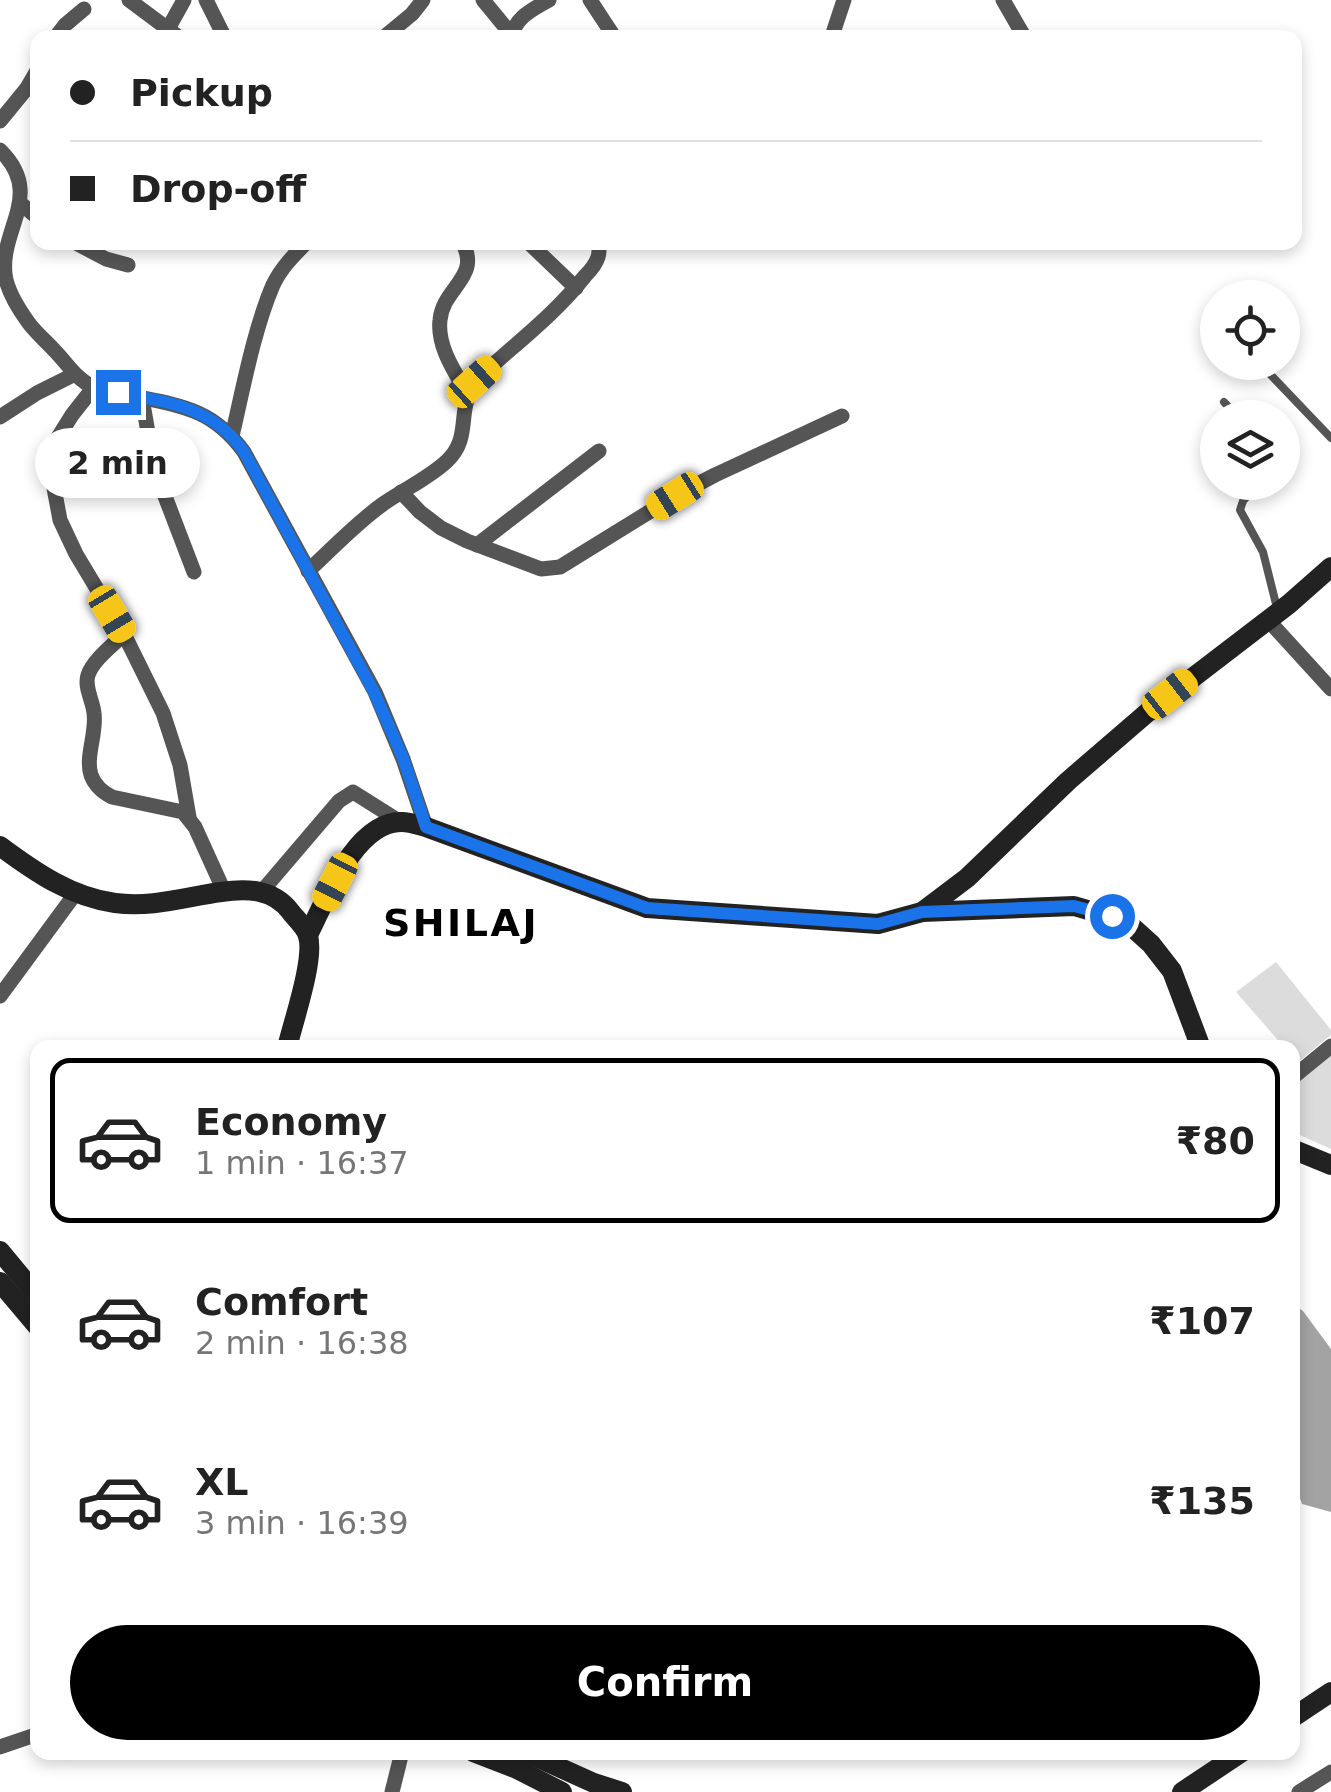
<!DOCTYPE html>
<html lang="en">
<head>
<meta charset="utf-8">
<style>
  :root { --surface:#fff; --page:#f2f2f2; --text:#222; --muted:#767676; --line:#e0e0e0; --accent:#000 }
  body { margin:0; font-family:"DejaVu Sans",sans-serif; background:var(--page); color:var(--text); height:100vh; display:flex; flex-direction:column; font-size:38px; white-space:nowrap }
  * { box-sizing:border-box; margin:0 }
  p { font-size:32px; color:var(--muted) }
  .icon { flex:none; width:55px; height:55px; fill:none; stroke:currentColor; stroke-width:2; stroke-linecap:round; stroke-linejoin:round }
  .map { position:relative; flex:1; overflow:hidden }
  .details { position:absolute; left:30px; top:1040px; width:1270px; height:720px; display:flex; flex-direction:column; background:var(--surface); border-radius:20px; box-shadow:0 5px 15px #0003 }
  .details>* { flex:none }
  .hud { position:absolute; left:30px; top:30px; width:1272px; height:220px; border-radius:20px; box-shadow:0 5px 15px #0003; display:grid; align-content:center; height:220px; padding:0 40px; background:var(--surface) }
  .tools { position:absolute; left:1200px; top:280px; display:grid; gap:20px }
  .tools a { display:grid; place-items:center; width:100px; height:100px; border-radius:50%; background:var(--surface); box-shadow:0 5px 15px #0003; font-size:50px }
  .end { position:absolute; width:45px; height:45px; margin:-22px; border:12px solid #1a73e8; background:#fff; box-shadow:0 0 0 5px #fff }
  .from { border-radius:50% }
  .bubble { position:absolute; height:70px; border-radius:35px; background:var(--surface); box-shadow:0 5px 15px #0003; font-size:32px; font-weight:700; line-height:70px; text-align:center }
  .car { position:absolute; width:30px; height:60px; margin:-30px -15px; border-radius:12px; box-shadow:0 0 8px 2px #0007; background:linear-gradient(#f5c518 24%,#345 0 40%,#f5c518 0 76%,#345 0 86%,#f5c518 0) }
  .hud b { display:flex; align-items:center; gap:35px; height:95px; font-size:38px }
  .hud b+b { border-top:2px solid var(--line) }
  .hud i { width:25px; height:25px; background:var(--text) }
  ul { padding:18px 0 0; list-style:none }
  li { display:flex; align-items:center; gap:30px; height:165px; margin:0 20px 15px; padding:0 20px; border:5px solid transparent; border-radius:20px }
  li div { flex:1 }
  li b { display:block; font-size:38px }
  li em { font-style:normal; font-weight:700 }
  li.active { border-color:var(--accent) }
  li>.icon { width:90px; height:90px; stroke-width:1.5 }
  .button { display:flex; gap:20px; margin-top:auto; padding:20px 40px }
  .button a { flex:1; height:115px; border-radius:60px; background:var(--accent); color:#fff; font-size:40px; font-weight:700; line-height:115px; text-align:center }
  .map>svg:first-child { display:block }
</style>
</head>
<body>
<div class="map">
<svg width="1331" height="1792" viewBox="0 0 1331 1792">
  <rect width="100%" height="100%" fill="#fff"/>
  <g fill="#dcdcdc">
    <polygon points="1276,962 1331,1030 1331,1035 1297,1063 1293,1058 1292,1048 1284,1047 1236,992"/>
    <polygon points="1331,1047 1331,1149 1293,1132 1293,1077"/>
  </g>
  <polygon fill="#a3a3a3" points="1293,1304 1303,1311 1331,1349 1331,1512 1302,1504 1293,1479"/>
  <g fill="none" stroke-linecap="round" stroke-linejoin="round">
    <g stroke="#555" stroke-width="8">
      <polyline points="1268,372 1331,438"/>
      <polyline points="1224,402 1239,418"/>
      <polyline points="1259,482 1243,501 1240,510 1263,552 1277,608"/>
    </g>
    <g stroke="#555" stroke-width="15">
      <polyline points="129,0 180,38"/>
      <polyline points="206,0 225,38"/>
      <polyline points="483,0 511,34"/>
      <polyline points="590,0 615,38"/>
      <polyline points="1003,0 1025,38"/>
      <polyline points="169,27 184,0"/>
      <polyline points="834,30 844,0"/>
      <polyline points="55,38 65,25 84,9"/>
      <polyline points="383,38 412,14 423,0"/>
      <path d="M511 38C515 17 532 10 549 0"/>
      <polyline points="0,121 27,88 38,69"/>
      <path d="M0 150C45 194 0 228 5 274 7 291 18 308 28 322 35 332 46 341 54 350 67 363 76 379 93 387 102 390 114 391 123 394 175 405 211 406 244 452L375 692 403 759 426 827"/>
      <polyline points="20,203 38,218"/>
      <polyline points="74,242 106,259 128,265"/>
      <path d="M462 242C482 277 443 287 440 320 437 346 454 371 467 393"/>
      <polyline points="528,242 576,288"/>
      <polyline points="94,387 72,415 57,439 54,463 54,488 60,520 76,554 124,634 163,713 180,765 189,817"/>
      <polyline points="142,398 151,450 163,491 194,572"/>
      <polyline points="0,417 37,393 75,374"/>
      <path d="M232 436C243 389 254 329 273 285 281 268 294 255 307 242"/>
      <polyline points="401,492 420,512 441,528 467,541 541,569 560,567 675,496 715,475 842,416"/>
      <polyline points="477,545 599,451"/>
      <path d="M308 571C332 549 356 523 383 504 403 490 429 478 447 461 476 433 450 404 485 372 519 341 556 313 585 276 590 271 596 264 598 257 600 251 599 249 598 242"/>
      <polyline points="1268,620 1331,689"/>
      <path d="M124 634C113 645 93 660 88 675 84 687 93 701 94 713 97 733 85 757 91 775 95 786 102 792 112 797L183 812 195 827 224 891"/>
      <polyline points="263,890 339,801 353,792 399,821"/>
      <polyline points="0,996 75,894"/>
      <polyline points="1292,1078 1331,1046"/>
      <polyline points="0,1747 38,1734"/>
      <polyline points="392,1792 402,1752"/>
      <polyline points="1299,1792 1331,1772"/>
    </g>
    <g stroke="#222" stroke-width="20">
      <path d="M0 846C35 872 71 897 115 903 152 908 185 897 221 892 247 888 273 889 290 911 295 918 306 927 308 936 315 959 293 1022 287 1048"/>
      <polyline points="922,912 1074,906 1112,917 1131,926 1151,944 1172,971 1201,1048"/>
      <path d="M308 935C326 900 355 821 402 822 410 822 418 825 426 827L647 908 878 924 922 912 967 878 1068 781 1148 712 1289 604 1331 567"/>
      <polyline points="1292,1149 1331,1165"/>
      <polyline points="0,1251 38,1297"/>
      <polyline points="0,1282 38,1327"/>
      <polyline points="1292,1718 1331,1692"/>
      <polyline points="473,1752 517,1769 562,1792"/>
      <polyline points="525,1752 594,1783 622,1792"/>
      <polyline points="1182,1792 1242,1752"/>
    </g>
  </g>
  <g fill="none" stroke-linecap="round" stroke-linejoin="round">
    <path stroke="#1a73e8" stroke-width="12" d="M118 392C169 403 212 406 244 452L374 692 403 758 426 827 647 908 878 924 922 912 1074 906 1112 916"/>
  </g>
  <g text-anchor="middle" stroke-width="8" stroke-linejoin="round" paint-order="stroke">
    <g font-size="38" font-weight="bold" letter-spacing="2.5" fill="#000" stroke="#fff">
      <text x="461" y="936">SHILAJ</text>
    </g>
  </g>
</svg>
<div class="tools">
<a><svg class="icon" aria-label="locate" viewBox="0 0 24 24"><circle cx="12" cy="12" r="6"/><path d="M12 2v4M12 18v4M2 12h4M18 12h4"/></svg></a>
<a><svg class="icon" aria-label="layers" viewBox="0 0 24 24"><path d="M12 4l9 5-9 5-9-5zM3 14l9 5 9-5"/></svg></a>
</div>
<i class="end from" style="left:1112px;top:916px"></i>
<i class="end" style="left:118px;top:392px"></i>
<div class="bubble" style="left:35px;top:428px;width:165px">2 min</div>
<i class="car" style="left:474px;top:382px;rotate:48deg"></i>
<i class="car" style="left:675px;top:496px;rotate:238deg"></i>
<i class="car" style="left:112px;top:614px;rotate:149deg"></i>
<i class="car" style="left:1170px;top:694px;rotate:52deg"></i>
<i class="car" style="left:335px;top:882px;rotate:207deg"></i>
<div class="hud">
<b><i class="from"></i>Pickup</b>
<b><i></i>Drop-off</b>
</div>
<section class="details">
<ul>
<li class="active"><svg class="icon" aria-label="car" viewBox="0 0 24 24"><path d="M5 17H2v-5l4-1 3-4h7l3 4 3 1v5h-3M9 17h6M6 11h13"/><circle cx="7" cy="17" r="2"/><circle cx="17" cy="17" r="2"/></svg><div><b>Economy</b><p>1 min · 16:37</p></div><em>₹80</em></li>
<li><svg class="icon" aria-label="car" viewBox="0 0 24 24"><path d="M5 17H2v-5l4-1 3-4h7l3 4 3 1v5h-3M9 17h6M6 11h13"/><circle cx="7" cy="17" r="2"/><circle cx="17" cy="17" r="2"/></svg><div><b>Comfort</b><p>2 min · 16:38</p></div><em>₹107</em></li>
<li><svg class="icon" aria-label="car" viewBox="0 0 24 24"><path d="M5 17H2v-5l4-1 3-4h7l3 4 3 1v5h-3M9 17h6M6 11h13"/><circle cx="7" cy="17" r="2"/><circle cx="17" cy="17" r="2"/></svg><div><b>XL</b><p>3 min · 16:39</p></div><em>₹135</em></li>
</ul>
<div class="button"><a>Confirm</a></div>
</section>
</div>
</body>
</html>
